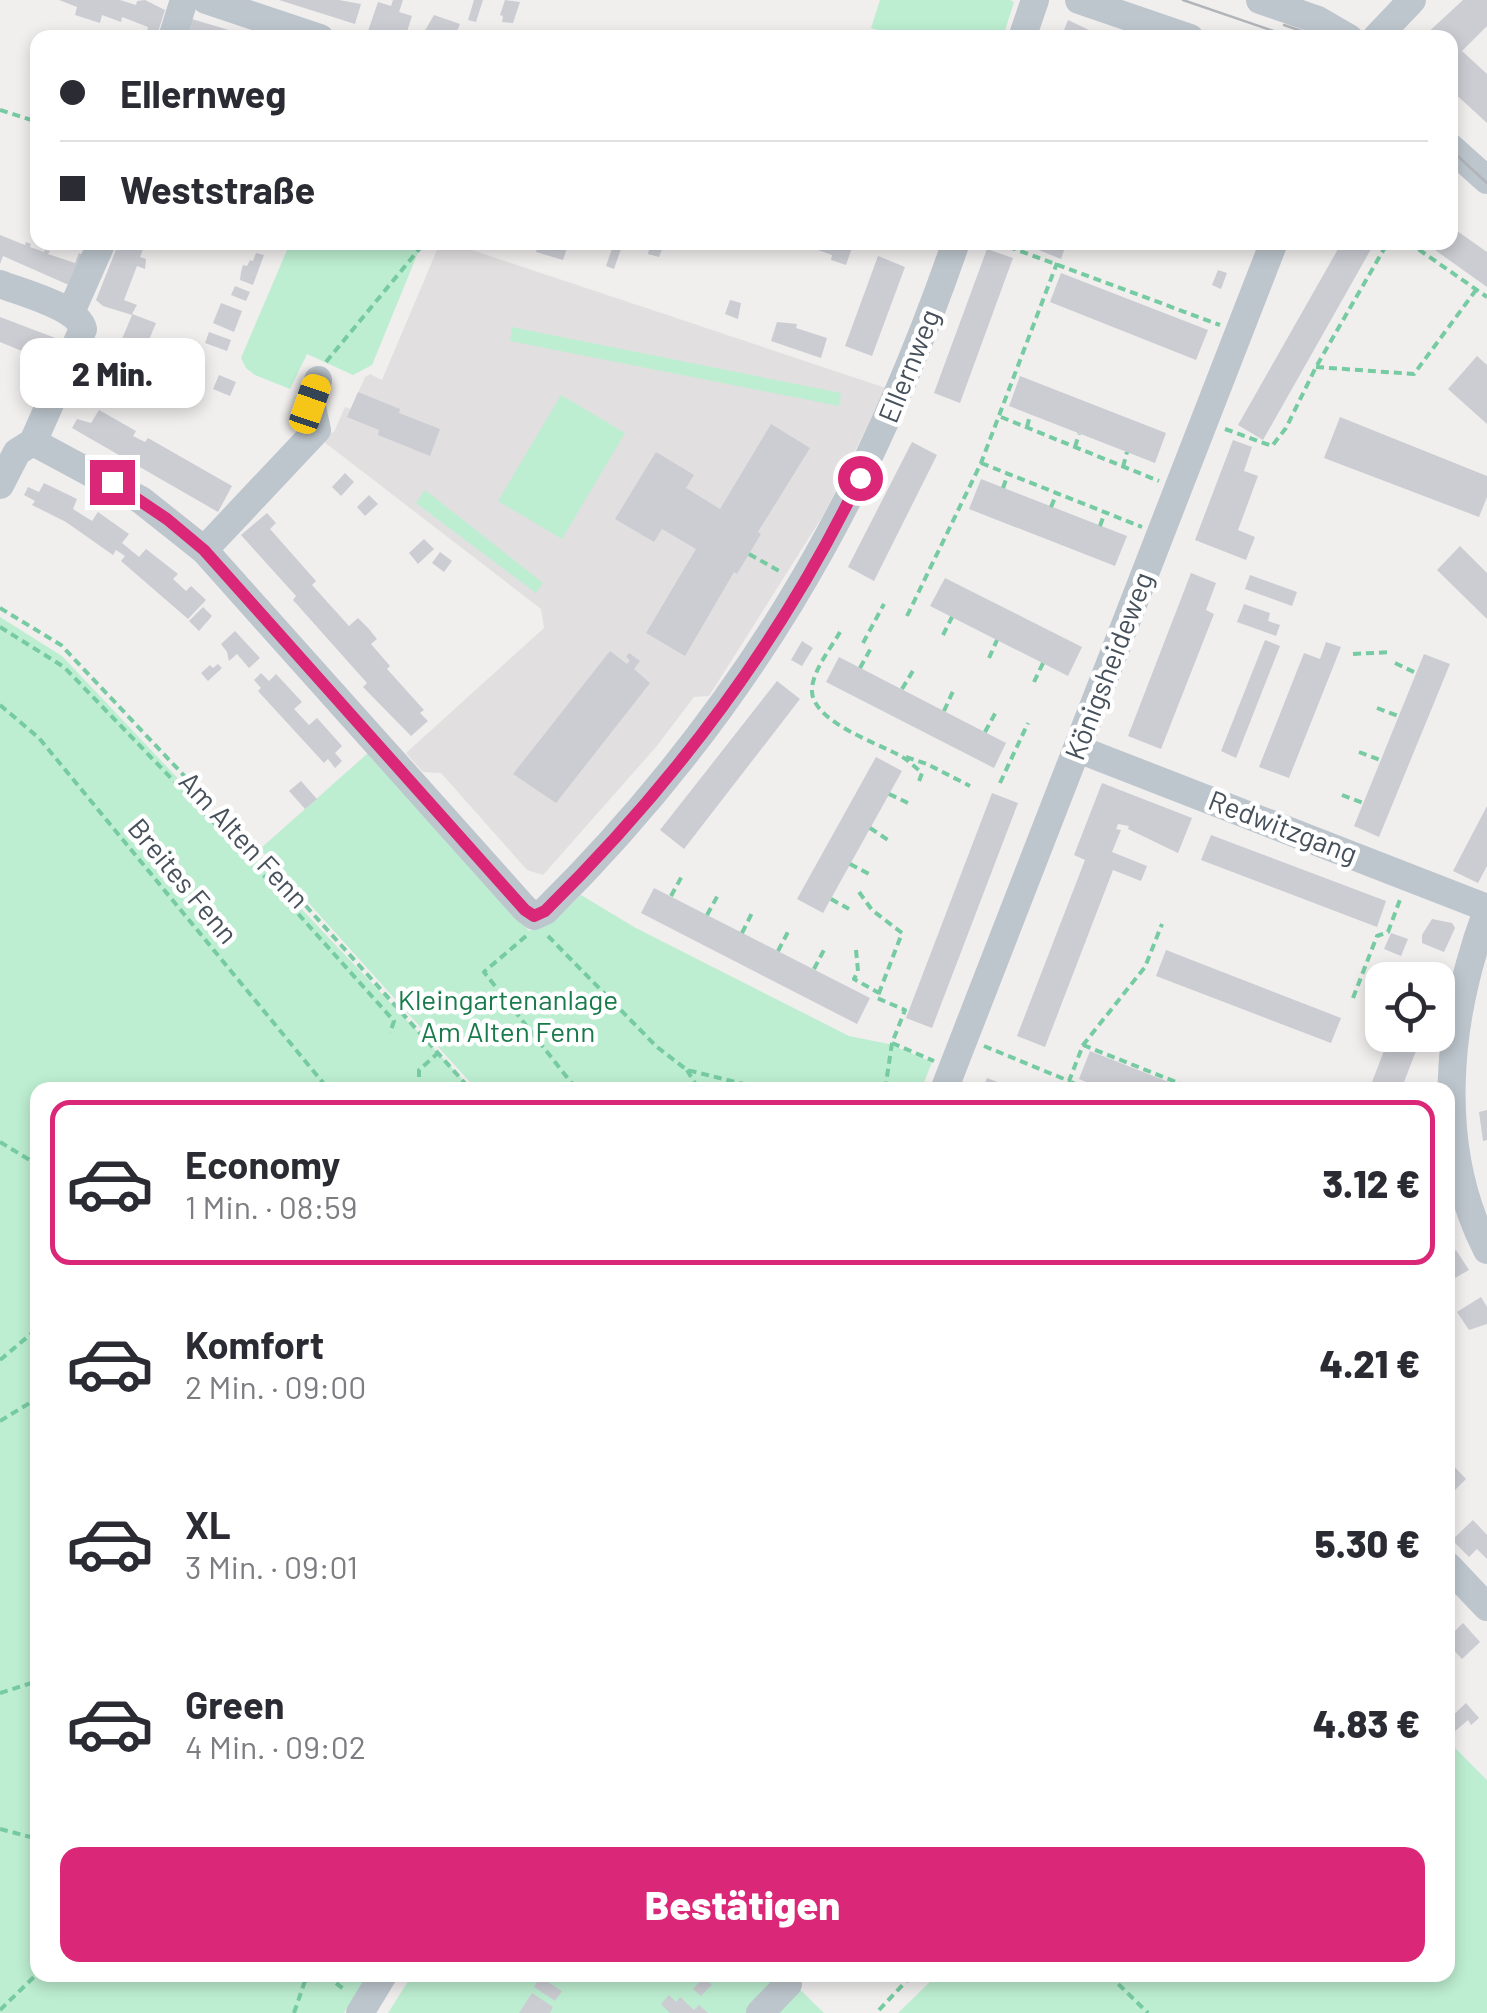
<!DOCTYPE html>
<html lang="de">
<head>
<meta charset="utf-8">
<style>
  :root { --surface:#fff; --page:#f2f2f3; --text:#2b2b33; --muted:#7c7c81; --line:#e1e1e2; --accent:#db2777 }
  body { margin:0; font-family:Barlow,sans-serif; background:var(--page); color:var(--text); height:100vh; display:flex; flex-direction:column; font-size:38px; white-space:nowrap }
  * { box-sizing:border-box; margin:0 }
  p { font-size:32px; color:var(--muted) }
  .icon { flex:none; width:55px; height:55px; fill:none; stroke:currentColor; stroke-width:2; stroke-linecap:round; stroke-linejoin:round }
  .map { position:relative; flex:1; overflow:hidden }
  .drawer { position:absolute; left:30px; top:1082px; width:1425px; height:900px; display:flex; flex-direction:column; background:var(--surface); border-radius:20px; box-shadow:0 5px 15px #0003 }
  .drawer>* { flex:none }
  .top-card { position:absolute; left:30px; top:30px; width:1428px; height:220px; border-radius:20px; box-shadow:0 5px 15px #0003; display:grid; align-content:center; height:220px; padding:0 30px; background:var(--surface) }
  .controls { position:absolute; left:1365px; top:962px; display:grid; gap:20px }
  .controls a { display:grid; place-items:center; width:90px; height:90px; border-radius:20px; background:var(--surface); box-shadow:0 5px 15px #0003; font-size:50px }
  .end { position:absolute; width:45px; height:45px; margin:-22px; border:12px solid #db2777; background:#fff; box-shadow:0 0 0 5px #fff }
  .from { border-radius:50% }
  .bubble { position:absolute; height:70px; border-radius:20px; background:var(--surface); box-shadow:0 5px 15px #0003; font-size:32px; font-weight:800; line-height:70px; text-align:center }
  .car { position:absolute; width:30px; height:60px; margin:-30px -15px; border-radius:12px; box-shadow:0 0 8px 2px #0007; background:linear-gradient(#f5c518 24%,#345 0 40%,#f5c518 0 76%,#345 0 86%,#f5c518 0) }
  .top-card b { display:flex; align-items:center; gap:35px; height:95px; font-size:38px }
  .top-card b+b { border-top:2px solid var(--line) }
  .top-card i { width:25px; height:25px; background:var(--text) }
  ul { padding:18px 0 0; list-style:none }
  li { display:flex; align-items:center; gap:30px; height:165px; margin:0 20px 15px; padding:0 10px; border:5px solid transparent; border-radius:20px }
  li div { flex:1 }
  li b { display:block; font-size:38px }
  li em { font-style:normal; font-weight:800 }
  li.selected { border-color:var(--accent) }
  li>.icon { width:90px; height:90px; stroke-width:1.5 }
  .cta { display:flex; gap:20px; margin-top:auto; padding:20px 30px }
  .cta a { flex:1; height:115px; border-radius:20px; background:var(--accent); color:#fff; font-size:40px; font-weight:800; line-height:115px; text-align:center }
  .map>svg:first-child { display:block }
</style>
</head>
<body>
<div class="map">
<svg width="1487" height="2013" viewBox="0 0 1487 2013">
  <rect width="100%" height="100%" fill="#f1eeee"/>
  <polygon fill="#e2dfe0" points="440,243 451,243 886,388 824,514 709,696 694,697 656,747 543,875 527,870 441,773 423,772 406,753 544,628 541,609 319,438 334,432 345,407 351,409 365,377 370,374 382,380"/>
  <g fill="#bdeed1">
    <polygon points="880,0 1010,0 1014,2 1003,37 899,37 871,28"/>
    <polygon points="290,243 422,243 372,365 353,375 307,354 290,389 255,375 246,368 241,358"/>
    <polygon points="512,327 841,393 839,406 510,341"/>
    <polygon points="561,395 625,433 562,539 498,501"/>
    <polygon points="425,490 543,583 536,593 416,503"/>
    <polygon points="0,617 62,656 473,1090 38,1090 38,1975 369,1975 344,2013 0,2013"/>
    <polygon points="368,753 529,931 556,919 581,895 634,927 849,1036 889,1044 932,1062 921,1090 477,1090 260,849"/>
    <polygon points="1448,1741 1487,1780 1487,2013 898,2013 937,1975 1448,1975"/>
    <polygon points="412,1975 785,1975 824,2013 388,2013"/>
  </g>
  <g fill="#cbcdd3">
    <polygon points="59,0 120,0 136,5 137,1 145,0 165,10 156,38 145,38 148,27 122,17 121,22 102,15 100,23 75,15 77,7"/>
    <polygon points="279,0 339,0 361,4 355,24"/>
    <polygon points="393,0 403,0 399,12 412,16 405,38 390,38 368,31 378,2 391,6"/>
    <polygon points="474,0 483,0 476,22 468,20"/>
    <polygon points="505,0 520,2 513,23 502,22 503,16 500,15"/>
    <polygon points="1463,0 1487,0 1487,26 1462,51 1487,74 1487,123 1450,89 1450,38 1422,38"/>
    <polygon points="434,15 460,24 456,34 466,38 426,38 423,34"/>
    <polygon points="192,19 232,31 242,38 186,38"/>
    <polygon points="1068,20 1106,38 1061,38"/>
    <polygon points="1450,226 1487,252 1487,287 1428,245 1450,242"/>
    <polygon points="0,235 25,245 26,242 31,244 30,247 44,252 45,250 50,251 48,254 75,263 79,253 87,256 71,286 3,256 0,264"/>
    <polygon points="119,242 154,242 151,248 144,246 140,257 146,259 145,269 137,266 124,300 137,305 132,314 156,323 144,352 152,356 146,369 134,366 129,376 110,368 132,315 103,306 96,300"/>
    <polygon points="539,242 569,242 563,260 536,252"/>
    <polygon points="651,242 664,244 659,257 648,254"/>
    <polygon points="796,242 854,242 846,265 831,260 832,255"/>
    <polygon points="1019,242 1067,242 1061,259"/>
    <polygon points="1342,242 1375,242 1263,440 1238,425"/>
    <polygon points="613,246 621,249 614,269 606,266"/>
    <polygon points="987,249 1013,258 960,403 934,393"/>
    <polygon points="256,253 264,255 253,285 240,280 241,272 243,265 247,266 250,260 253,261"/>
    <polygon points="878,256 905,267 872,356 845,346"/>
    <polygon points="1218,270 1227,273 1221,289 1212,285"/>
    <polygon points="1061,273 1208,330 1196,360 1050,302"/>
    <polygon points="235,286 250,292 246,301 231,295"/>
    <polygon points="730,300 741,303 738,319 725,314"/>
    <polygon points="221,303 242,311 234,332 213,323"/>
    <polygon points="0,317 58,339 49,362 41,359 36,370 29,367 34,356 0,342"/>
    <polygon points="777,322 797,324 796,328 827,338 821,358 771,341"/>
    <polygon points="209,332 231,340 227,351 205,343"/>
    <polygon points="1477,356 1487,365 1487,424 1448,389"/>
    <polygon points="219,375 236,382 230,396 213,389"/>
    <polygon points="1020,376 1166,433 1155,463 1009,406"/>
    <polygon points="358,392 400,409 399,413 440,429 430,456 378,435 379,430 347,417"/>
    <polygon points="99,410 136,431 133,436 145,442 148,438 232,486 218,512 72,428 77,419 91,423"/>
    <polygon points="1340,417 1487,476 1487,497 1479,517 1324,458"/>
    <polygon points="771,424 810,448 758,532 761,534 737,574 734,572 685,656 646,633 696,549 662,529 654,542 615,519 656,452 694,475 686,488 720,509"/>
    <polygon points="1233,440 1252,447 1244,471 1258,476 1238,530 1255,537 1246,560 1195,540"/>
    <polygon points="912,442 937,455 874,581 848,567"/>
    <polygon points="345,473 354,482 341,496 332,487"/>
    <polygon points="981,479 1127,536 1115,566 969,509"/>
    <polygon points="44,483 77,499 73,509 92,521 98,512 129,534 122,543 139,557 146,549 178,574 173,579 186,591 191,586 206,600 188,619 121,561 125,556 116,550 113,555 66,522 32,505 35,501 24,495 28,487 39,492"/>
    <polygon points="369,495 378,504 365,516 357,507"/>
    <polygon points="267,513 276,523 270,529 316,581 312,585 349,626 358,618 368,628 377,639 371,644 390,666 387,669 424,710 420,713 428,721 411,736 363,687 367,683 293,600 296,596 241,535"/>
    <polygon points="424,539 434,549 418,564 409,553"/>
    <polygon points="1460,546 1487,573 1487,619 1437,570"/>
    <polygon points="440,552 452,561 444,572 432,563"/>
    <polygon points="1191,573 1216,583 1206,610 1214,614 1161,749 1128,736"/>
    <polygon points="1250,575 1297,592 1292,606 1245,589"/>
    <polygon points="945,578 1082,647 1068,676 930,606"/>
    <polygon points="1244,604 1270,613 1268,621 1280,625 1276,636 1237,622"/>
    <polygon points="203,607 212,616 199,631 189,621"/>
    <polygon points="235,631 260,658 249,668 237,654 229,661 227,652 221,644"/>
    <polygon points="1265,640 1280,646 1236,758 1221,751"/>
    <polygon points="802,641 813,648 802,666 791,660"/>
    <polygon points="1326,642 1341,647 1289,778 1259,767 1304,653 1320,659"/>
    <polygon points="610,651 627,664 630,660 626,657 629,653 640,661 634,669 650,683 556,803 513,774"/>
    <polygon points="1424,654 1450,664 1379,837 1354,826"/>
    <polygon points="839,657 1006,743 994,768 826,682"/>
    <polygon points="218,664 222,668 208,681 201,673 210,665 213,668"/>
    <polygon points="261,673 269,681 276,674 302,702 294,709 309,725 317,718 342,746 335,753 342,761 335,768 328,759 324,763 258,691 261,688 254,680"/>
    <polygon points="777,681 800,699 684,849 660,830"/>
    <polygon points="876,757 902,771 823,913 797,899"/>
    <polygon points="301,781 317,799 305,809 289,791"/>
    <polygon points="1102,783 1192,818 1178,853 1128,829 1129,826 1118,824 1116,829 1121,830 1112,852 1147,866 1141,881 1113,870 1045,1047 1017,1036 1085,860 1074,855"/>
    <polygon points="992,793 1018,803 932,1028 906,1018"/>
    <polygon points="1487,806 1487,866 1478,883 1453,871"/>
    <polygon points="1211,835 1386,901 1377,927 1201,860"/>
    <polygon points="654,888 870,998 857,1024 641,913"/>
    <polygon points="1432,919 1452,923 1455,928 1444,952 1422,943 1422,935"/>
    <polygon points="1391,933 1408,939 1401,956 1384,949"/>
    <polygon points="1166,950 1341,1018 1331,1043 1156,976"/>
    <polygon points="1390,1035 1422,1035 1401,1090 1369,1090"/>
    <polygon points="1090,1051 1189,1090 1106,1090 1098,1087 1079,1079"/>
    <polygon points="987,1078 1019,1090 982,1090"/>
    <polygon points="1487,1110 1487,1140 1483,1141 1479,1112"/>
    <polygon points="1456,1250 1469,1270 1448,1282 1448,1255"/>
    <polygon points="1481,1297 1487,1307 1487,1324 1469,1330 1457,1312"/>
    <polygon points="1448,1460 1466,1479 1448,1497"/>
    <polygon points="1473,1520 1487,1535 1487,1559 1477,1549 1469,1557 1452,1540"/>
    <polygon points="1463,1623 1480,1642 1462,1659 1448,1644 1448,1638"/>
    <polygon points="1466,1703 1479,1718 1471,1725 1468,1720 1453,1733 1448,1727 1448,1720"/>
    <polygon points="540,1977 562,1991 555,2001 534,1987"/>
    <polygon points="704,1977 712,1985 701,1996 693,1989"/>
    <polygon points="532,1993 553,2007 550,2013 519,2013"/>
    <polygon points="669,1995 676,2002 680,1997 694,2010 699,2005 708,2013 670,2013 661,2004"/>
  </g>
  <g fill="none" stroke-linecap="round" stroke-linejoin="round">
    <g stroke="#76cba2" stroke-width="4" stroke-dasharray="8 5" stroke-linecap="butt">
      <polyline points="0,110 38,122"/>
      <polyline points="996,242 1220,325"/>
      <polyline points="1408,242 1487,297"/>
      <polyline points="326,362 425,242"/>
      <polyline points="1316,367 1414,374 1476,290"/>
      <polyline points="1001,417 1159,481"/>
      <polyline points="1027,427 1030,415"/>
      <polyline points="1225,429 1272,446 1286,428 1316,367 1388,242"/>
      <polyline points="1075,447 1079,434"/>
      <polyline points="981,463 1142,527"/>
      <polyline points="1123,467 1127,452"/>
      <polyline points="1003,488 1008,474"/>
      <polyline points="1051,507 1057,493"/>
      <polyline points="1100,526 1105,512"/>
      <polyline points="749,554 781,572"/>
      <polyline points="0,608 61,645 288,886 471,1090"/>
      <polyline points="907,616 981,463 1057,263"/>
      <polyline points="0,627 64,667 250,860 394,1021 390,1033"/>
      <path d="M840 632C831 648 813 670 812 689 810 720 874 742 897 754 906 758 914 766 922 773L918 784"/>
      <polyline points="943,635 952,617"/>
      <polyline points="863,643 884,604"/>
      <polyline points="1353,654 1392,652"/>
      <polyline points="989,658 997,640"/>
      <polyline points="1395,663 1416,673"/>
      <polyline points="860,668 871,648"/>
      <polyline points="1034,682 1043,663"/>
      <polyline points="902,689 914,669"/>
      <polyline points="0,705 39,738 329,1090"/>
      <polyline points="1377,708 1398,716"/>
      <polyline points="944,711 954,689"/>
      <polyline points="985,732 997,710"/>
      <polyline points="1359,752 1380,760"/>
      <polyline points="906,757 927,764 970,786"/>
      <polyline points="1000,783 1028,723"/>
      <polyline points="889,794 908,803"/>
      <polyline points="1342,795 1363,803"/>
      <polyline points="870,828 888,840"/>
      <polyline points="850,864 869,874"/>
      <polyline points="859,892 872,910 902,933 879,993"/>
      <polyline points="671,896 682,876"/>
      <polyline points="831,899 849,909"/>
      <polyline points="707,915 718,895"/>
      <polyline points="742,933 752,913"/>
      <polyline points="526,936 484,972 577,1090"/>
      <polyline points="548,936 657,1047 687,1070 768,1090"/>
      <polyline points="856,950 858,971 854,979 879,993 877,998 905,1010 892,1043 885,1090"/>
      <polyline points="778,951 789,930"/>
      <polyline points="814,969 825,948"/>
      <polyline points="1353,998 1377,936 1388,932 1401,897"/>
      <polyline points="892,1043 934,1061"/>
      <polyline points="1083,1045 1196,1090"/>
      <polyline points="984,1046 1069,1081 1083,1045 1145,967 1162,924"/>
      <polyline points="687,1070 699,1090"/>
      <polyline points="1071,1082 1089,1090"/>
      <polyline points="419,1090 419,1070 438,1053"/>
      <polyline points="720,1090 728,1080"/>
      <polyline points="1097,1090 1098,1087"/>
      <polyline points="0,1142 38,1165"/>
      <polyline points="0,1360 38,1328"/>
      <polyline points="0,1421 38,1398"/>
      <polyline points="0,1693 38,1681"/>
      <polyline points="0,1829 38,1839"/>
      <polyline points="326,1975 346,1991"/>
      <polyline points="1109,1975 1148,2013"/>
      <polyline points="0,2010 38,1973"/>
      <polyline points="879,2010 912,1975"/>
      <polyline points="294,2013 307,1975"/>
    </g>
    <g stroke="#bdc6cd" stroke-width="28">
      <polyline points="206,0 320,38"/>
      <polyline points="1079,0 1190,38"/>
      <polyline points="1260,0 1318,20 1349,38"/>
      <polyline points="172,38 184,0"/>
      <polyline points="1022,38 1035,0"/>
      <polyline points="1376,38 1412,0"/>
      <polyline points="1450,147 1487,180"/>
      <path d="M0 284C22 293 77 306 83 329L33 442 17 452 0 485"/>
      <polyline points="71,312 102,242"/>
      <path d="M33 442 141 500 204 550 525 909 534 916 545 911C742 716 866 504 956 242"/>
      <polyline points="204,550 317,430 311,403 318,380"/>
      <polyline points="1078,749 1487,908"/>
      <path d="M1487 911C1447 1017 1433 1145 1487 1250"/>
      <polyline points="944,1090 1274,242"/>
      <polyline points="1448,1566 1487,1607"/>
      <polyline points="360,2013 383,1975"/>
      <polyline points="760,2013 788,1984"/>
    </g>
    <g stroke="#b1b4b9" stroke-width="2.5">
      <polyline points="1183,0 1294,38"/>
      <polyline points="1284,25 1322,38"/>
      <polyline points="1450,149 1487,183"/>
    </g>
  </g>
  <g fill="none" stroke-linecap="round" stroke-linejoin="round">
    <path stroke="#db2777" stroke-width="12" d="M112 482 167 519 204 550 525 910 534 916 545 911C673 785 782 640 860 478"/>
  </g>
  <g text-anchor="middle" stroke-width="9" stroke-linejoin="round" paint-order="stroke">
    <g font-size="28" fill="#47515b" stroke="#fff">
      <text transform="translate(909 366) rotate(-68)" y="10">Ellernweg</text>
      <text transform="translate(1109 666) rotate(-69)" y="10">Königsheideweg</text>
      <text transform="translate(1283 827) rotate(21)" y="10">Redwitzgang</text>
      <text transform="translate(244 840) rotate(47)" y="10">Am Alten Fenn</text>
      <text transform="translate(183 881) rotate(50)" y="10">Breites Fenn</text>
    </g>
    <g font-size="28" fill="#197b4b" stroke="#fff">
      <text x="508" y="1010">Kleingartenanlage<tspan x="508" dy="32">Am Alten Fenn</tspan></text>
    </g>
  </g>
</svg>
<div class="controls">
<a><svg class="icon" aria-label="locate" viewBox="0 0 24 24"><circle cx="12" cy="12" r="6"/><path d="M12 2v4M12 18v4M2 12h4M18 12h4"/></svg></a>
</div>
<i class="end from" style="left:860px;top:478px"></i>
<i class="end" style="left:112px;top:482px"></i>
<div class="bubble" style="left:20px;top:338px;width:185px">2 Min.</div>
<i class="car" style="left:310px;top:404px;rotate:19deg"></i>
<div class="top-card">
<b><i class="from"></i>Ellernweg</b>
<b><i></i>Weststraße</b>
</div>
<section class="drawer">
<ul>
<li class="selected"><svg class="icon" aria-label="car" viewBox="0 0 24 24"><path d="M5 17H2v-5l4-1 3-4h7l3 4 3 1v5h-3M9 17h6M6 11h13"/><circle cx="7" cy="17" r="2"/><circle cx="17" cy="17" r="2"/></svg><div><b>Economy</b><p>1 Min. · 08:59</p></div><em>3.12 €</em></li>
<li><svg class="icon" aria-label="car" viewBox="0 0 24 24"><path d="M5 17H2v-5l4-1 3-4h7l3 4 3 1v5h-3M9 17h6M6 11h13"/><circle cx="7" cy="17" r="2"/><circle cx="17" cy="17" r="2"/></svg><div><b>Komfort</b><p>2 Min. · 09:00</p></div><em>4.21 €</em></li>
<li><svg class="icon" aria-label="car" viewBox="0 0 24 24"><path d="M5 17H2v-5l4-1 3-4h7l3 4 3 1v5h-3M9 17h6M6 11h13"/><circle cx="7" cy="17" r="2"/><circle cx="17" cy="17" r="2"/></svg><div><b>XL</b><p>3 Min. · 09:01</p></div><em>5.30 €</em></li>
<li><svg class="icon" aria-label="car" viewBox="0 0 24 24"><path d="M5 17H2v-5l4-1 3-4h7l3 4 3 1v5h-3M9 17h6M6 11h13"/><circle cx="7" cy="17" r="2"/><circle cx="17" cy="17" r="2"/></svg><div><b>Green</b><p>4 Min. · 09:02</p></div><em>4.83 €</em></li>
</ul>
<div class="cta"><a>Bestätigen</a></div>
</section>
</div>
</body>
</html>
